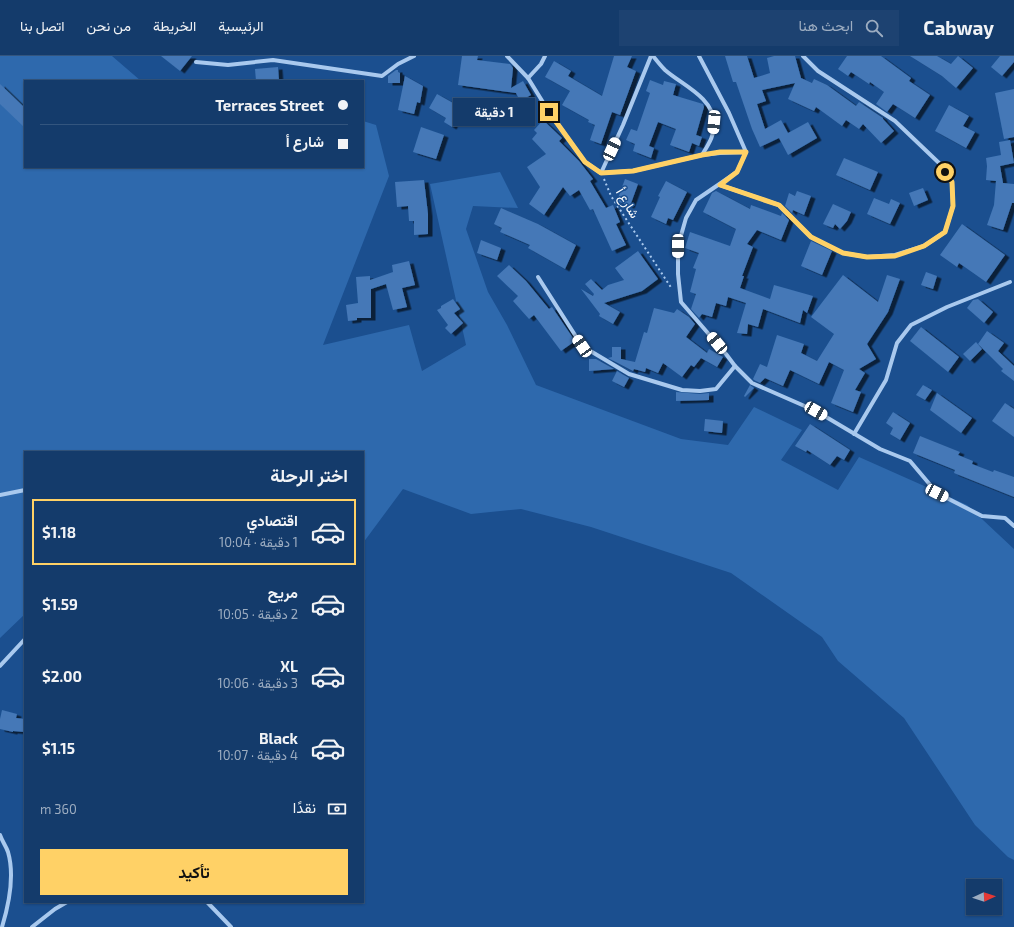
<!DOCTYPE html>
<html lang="ar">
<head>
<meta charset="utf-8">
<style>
  :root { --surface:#143b6b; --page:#1d4271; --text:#f1f3f6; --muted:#9dadc1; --line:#33557e; --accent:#ffd166 }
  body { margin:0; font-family:"Exo 2",Vazirmatn,sans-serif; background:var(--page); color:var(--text); direction:rtl; height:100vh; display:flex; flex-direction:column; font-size:15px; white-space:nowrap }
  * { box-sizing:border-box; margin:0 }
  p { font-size:13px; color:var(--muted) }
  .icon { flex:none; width:22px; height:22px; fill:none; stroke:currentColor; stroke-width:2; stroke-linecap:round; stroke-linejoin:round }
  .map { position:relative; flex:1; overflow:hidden; direction:ltr }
  .side { position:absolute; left:24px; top:395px; width:340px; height:452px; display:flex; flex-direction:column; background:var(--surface); border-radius:0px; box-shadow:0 1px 3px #0004,0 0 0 1px var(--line); direction:rtl }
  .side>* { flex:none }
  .banner { position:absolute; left:24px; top:24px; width:340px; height:88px; border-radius:0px; box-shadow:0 1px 3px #0004,0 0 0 1px var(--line); direction:rtl; display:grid; align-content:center; height:88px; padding:0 16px; background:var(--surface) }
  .needle { width:26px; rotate:87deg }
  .tools { position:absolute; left:966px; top:823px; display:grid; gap:8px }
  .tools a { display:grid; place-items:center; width:36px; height:36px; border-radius:0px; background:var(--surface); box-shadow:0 1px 3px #0004,0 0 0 1px var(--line); font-size:20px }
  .end { position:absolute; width:18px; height:18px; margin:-9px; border:5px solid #ffd166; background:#111; box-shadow:0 0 0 2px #111 }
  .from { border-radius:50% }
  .bubble { position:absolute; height:28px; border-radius:0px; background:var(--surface); box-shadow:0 1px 3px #0004,0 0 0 1px var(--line); font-size:13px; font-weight:700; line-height:28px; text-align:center; direction:rtl }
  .car { position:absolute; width:12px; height:24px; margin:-12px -6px; border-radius:5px; box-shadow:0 0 3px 1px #0007; background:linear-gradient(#fff 24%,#345 0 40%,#fff 0 76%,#345 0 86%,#fff 0) }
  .banner b { display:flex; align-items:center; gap:14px; height:38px; font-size:15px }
  .banner b+b { border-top:1px solid var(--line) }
  .banner i { width:10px; height:10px; background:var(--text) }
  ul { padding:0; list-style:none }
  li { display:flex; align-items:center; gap:12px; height:66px; margin:0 8px 6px; padding:0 8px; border:2px solid transparent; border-radius:0px }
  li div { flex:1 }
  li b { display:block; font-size:15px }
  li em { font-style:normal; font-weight:700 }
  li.selected { border-color:var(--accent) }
  li>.icon { width:36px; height:36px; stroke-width:1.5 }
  h2 { padding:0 16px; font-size:18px; line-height:48px }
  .pay { display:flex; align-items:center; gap:10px; height:44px; padding:0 16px; font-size:15px }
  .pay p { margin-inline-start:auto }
  .primary-button { display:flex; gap:8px; margin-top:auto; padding:8px 16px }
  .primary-button a { flex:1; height:46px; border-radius:0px; background:var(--accent); color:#111; font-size:16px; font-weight:700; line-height:46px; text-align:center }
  header { display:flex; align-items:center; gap:24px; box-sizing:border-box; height:56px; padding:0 20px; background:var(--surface); border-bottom:1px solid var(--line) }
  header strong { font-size:19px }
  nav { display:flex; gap:22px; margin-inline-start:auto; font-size:14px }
  .search { width:280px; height:36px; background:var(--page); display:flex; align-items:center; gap:10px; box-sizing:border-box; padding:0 14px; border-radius:0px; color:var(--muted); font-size:15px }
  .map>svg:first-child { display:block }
</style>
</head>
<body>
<header>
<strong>Cabway</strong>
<div class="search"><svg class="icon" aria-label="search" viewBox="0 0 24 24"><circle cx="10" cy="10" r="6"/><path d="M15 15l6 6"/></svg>ابحث هنا</div>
<nav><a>الرئيسية</a><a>الخريطة</a><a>من نحن</a><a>اتصل بنا</a></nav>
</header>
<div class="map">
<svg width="1014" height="871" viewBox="0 0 1014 871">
  <defs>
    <filter id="shadow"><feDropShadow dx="4.5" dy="2.5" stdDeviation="0" flood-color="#0009"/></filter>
  </defs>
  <rect width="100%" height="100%" fill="#1b4f8f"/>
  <polygon fill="#2e69ad" points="0,0 112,0 141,25 25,25 25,111 363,111 363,65 376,69 389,120 323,289 409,269 422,315 466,289 430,128 500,116 518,152 473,150 466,173 488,236 507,269 536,329 681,383 728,389 754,351 802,374 781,404 838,434 859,401 967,449 1014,493 1014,804 1008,801 975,769 904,662 838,605 822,581 731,517 591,471 521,453 471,458 403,433 363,487 363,396 25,396 25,558 0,582"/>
  <g fill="#4478b7" filter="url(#shadow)">
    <polygon points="161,0 192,0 180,15"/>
    <polygon points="462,0 478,0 477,4 510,8 513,12 511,32 523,25 531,39 520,45 516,37 458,29"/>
    <polygon points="614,0 632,0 627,11 636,15 620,59 612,56 601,88 590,84 595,69 588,66 589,64 562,49 570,35 545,21 554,5 571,15 568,20 602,40"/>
    <polygon points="725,0 747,0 754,22 770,17 767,2 774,0 795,0 801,22 812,27 814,23 827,29 856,50 859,46 883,62 883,63 894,75 881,87 863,68 859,73 846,64 842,70 816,51 814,55 788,43 795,27 762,34 766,45 757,48 765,73 781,64 788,77 808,66 817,82 788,99 779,82 760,91 752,73 736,26 733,26"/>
    <polygon points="847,0 881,0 911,22 909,25 930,39 915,62 893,48 887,56 876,48 884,36 870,26 869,28 851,16 848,20 838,13"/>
    <polygon points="910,0 937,0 951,8 958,0 973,12 956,32 942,20"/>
    <polygon points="1000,0 1014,0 1014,6 1002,20 991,11"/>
    <polygon points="278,11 279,25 256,25 255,13"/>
    <polygon points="396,14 398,14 398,16 400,17 400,27 388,27 388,20"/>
    <polygon points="405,20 423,30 420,47 417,46 414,58 398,54"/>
    <polygon points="650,24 663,29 664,25 676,28 673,39 703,48 704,51 696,79 702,81 699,90 692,87 689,96 670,89 676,73 658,66 649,90 654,92 651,102 633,95 635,88 626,84 631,73 637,75 650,37 646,35"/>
    <polygon points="0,28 25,52 25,72 0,48"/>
    <polygon points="1014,33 1014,81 1004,83 995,37"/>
    <polygon points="437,38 462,52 452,71 444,66 446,62 429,52"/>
    <polygon points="949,49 969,60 963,70 975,76 966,92 935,75"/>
    <polygon points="543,64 562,82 559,85 579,105 593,123 590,125 606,152 613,149 620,166 616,168 626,189 612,195 593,153 590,154 579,134 570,140 563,131 544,159 529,148 540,131 527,111 546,98 532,83 537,77 534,74"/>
    <polygon points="421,71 444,79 436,103 413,96"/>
    <polygon points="1010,84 1014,107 1000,110 1003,127 1014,128 1014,147 1012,147 1003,174 987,169 994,149 996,125 986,124 987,110 986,102 1001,99 999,86"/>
    <polygon points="844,102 878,116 870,134 836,119"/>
    <polygon points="625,123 638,128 630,150 617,145"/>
    <polygon points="424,124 428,158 428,178 414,179 414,165 409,165 408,150 397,151 395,126"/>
    <polygon points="666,125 687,136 673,164 668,162 666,168 651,161 660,141 658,140"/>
    <polygon points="923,132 928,144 914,150 909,137"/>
    <polygon points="716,135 750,153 751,149 781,160 782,157 789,164 781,184 757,174 747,188 753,191 742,220 744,220 740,232 770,243 774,229 813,240 807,257 803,254 800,267 763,253 758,271 748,268 747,278 737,277 746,247 728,241 726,250 716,247 712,261 702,258 699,262 691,253 696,238 690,236 696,213 693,212 699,197 685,192 690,176 730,190 736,173 703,156 712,137"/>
    <polygon points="797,135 811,140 804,159 793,154 792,157 785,150 789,137 795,140"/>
    <polygon points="874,142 889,148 891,143 900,147 890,168 867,158"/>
    <polygon points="833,148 851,156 847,165 840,173 835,168 833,172 823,168"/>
    <polygon points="501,152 538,168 576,189 565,213 528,192 530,189 500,176 502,172 494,168"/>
    <polygon points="962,168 1005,199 986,226 959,207 957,211 940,199"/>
    <polygon points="481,184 501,192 497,204 477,197"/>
    <polygon points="811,185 832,195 822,219 801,210"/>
    <polygon points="638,195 658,223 642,235 604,247 620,256 613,268 599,260 600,258 581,233 593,240 594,238 585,228 591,223 602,234 608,229 624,224 615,212"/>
    <polygon points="409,205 415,229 402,232 407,251 393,254 386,228 371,233 371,262 357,262 357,264 348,265 346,249 358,247 356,221 370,220 370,224 393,216 392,209"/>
    <polygon points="509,209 526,225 549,253 552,251 575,285 561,295 534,259 529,263 513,245 518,240 497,220"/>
    <polygon points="926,216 937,220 933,233 921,229"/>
    <polygon points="843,219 878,246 887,219 900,223 888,256 867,288 876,303 859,313 865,317 855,334 861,336 853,356 831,347 844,314 829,306 819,328 790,314 783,330 765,322 760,327 754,324 753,323 760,308 767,311 777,279 804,288 801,297 817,305 834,278 811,261"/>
    <polygon points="453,243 460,253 454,257 463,267 451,278 445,272 448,269 437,254 441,252 441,250"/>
    <polygon points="978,243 993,256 984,267 967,252 973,244"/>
    <polygon points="654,252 674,257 677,253 689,261 695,268 686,281 707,297 709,293 723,301 717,311 701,302 694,311 691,309 682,321 663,307 658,317 646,312 645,316 634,313 633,315 608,302 612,301 612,291 621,291 621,303 635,306 644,276 647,277"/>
    <polygon points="921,271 959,301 948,316 910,285"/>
    <polygon points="987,275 1004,287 998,295 1014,310 1014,325 1001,315 1003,313 978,288"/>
    <polygon points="976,286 982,293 970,305 963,298"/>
    <polygon points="589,303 596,303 614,313 589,315"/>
    <polygon points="617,315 629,322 624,331 612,325"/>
    <polygon points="750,329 754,332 745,341 744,340"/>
    <polygon points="923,329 932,334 925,344 916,339"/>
    <polygon points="676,336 700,338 709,337 709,344 676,345"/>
    <polygon points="937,337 972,362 961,377 930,354"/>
    <polygon points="1005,347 1014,353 1014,381 992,365"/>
    <polygon points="893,356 910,367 900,384 890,378 893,372 886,367"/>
    <polygon points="705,363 723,365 722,377 704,375"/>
    <polygon points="810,368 850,394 844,404 837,400 830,409 807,394 806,396 795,390"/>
    <polygon points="920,380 960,396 958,399 973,405 972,408 993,416 994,414 1014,421 1014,441 954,417 955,414 913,397"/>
    <polygon points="2,654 17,658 16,662 25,663 25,676 13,675 13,676 0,673 0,663"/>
  </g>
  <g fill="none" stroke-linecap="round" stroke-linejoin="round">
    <polyline stroke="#a9c9ee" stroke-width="2" stroke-dasharray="2 3" stroke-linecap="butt" points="604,123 611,140 672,233"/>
    <g stroke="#a9c9ee" stroke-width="4">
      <polyline points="507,0 528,22 549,56 585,106 601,117"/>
      <path d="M653 0C657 5 661 10 665 14 682 29 713 41 714 67 715 79 708 89 702 99"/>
      <polyline points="699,0 729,57 746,96"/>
      <polyline points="196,6 228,9 273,4 382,20 398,8 414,0"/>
      <polyline points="528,22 541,8 545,0"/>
      <polyline points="601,117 633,115 702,99 720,97 746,96 737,116 696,144 686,162 678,190 678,218 681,246 726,298 735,310 752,327 816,355 880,393 910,405 937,437 982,460 1005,462 1014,470"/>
      <polyline points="601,117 623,69 651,0"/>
      <polyline points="720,129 779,149 811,181 843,197 867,201 895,199 924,190 945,176 953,150 952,126 939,107 895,65 818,15 803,0"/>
      <polyline points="538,221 582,290 629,318 682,334 700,335 716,333 735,310"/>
      <polyline points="854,378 886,324 897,287 911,269 947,251 1010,226"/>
      <polyline points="0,439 25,434"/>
      <polyline points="0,610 25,583"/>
      <path d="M0 779C2 785 6 790 8 796 15 820 9 848 2 871"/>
      <polyline points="207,846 231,871"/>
      <polyline points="32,871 55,853 67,846"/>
    </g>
  </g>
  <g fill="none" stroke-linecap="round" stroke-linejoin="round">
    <polyline stroke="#ffd166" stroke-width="5" points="549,56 585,106 601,117 633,115 702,99 720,96 746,96 737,116 720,129 779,149 811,181 843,197 867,201 895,200 924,190 945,176 953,150 952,126 945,116"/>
  </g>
  <g text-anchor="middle" stroke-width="3" stroke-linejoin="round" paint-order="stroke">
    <g font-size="13" fill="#fff" stroke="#1b4f8f">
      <text transform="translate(628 147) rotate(59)" y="5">شارع أ</text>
    </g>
  </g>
</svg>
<div class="tools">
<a><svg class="needle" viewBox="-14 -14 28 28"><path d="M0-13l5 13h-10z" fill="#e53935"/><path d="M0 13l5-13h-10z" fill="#9dadc1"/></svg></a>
</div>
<i class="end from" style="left:945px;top:116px"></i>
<i class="end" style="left:549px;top:56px"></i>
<div class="bubble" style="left:453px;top:42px;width:82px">1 دقيقة</div>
<i class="car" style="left:714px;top:66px;rotate:185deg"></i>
<i class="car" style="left:612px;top:93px;rotate:25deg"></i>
<i class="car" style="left:678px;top:190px;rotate:180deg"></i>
<i class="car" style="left:717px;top:287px;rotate:320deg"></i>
<i class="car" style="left:582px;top:290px;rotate:326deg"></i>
<i class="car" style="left:816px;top:355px;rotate:120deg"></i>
<i class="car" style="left:937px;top:437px;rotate:117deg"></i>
<div class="banner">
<b><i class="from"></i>Terraces Street</b>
<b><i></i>شارع أ</b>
</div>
<section class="side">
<h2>اختر الرحلة</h2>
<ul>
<li class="selected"><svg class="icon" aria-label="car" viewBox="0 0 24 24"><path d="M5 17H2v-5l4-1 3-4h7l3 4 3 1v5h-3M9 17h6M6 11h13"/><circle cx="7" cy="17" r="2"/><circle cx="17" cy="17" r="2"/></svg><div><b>اقتصادي</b><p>1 دقيقة · 10:04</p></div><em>$1.18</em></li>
<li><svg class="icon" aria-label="car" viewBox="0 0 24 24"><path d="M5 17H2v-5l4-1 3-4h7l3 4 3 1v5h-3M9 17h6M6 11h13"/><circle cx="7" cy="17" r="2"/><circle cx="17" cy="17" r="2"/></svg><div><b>مريح</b><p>2 دقيقة · 10:05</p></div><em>$1.59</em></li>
<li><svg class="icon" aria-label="car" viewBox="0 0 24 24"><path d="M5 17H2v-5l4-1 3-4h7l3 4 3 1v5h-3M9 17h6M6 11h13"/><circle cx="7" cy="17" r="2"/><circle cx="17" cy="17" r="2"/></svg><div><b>XL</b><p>3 دقيقة · 10:06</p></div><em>$2.00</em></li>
<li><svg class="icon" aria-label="car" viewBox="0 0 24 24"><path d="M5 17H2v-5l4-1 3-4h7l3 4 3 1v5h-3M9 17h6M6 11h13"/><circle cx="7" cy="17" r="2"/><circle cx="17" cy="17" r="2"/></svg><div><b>Black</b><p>4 دقيقة · 10:07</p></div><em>$1.15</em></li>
</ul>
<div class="pay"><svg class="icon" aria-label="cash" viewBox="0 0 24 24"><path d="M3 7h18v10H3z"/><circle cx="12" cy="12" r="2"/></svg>نقدًا<p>360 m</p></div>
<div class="primary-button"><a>تأكيد</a></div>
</section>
</div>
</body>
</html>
